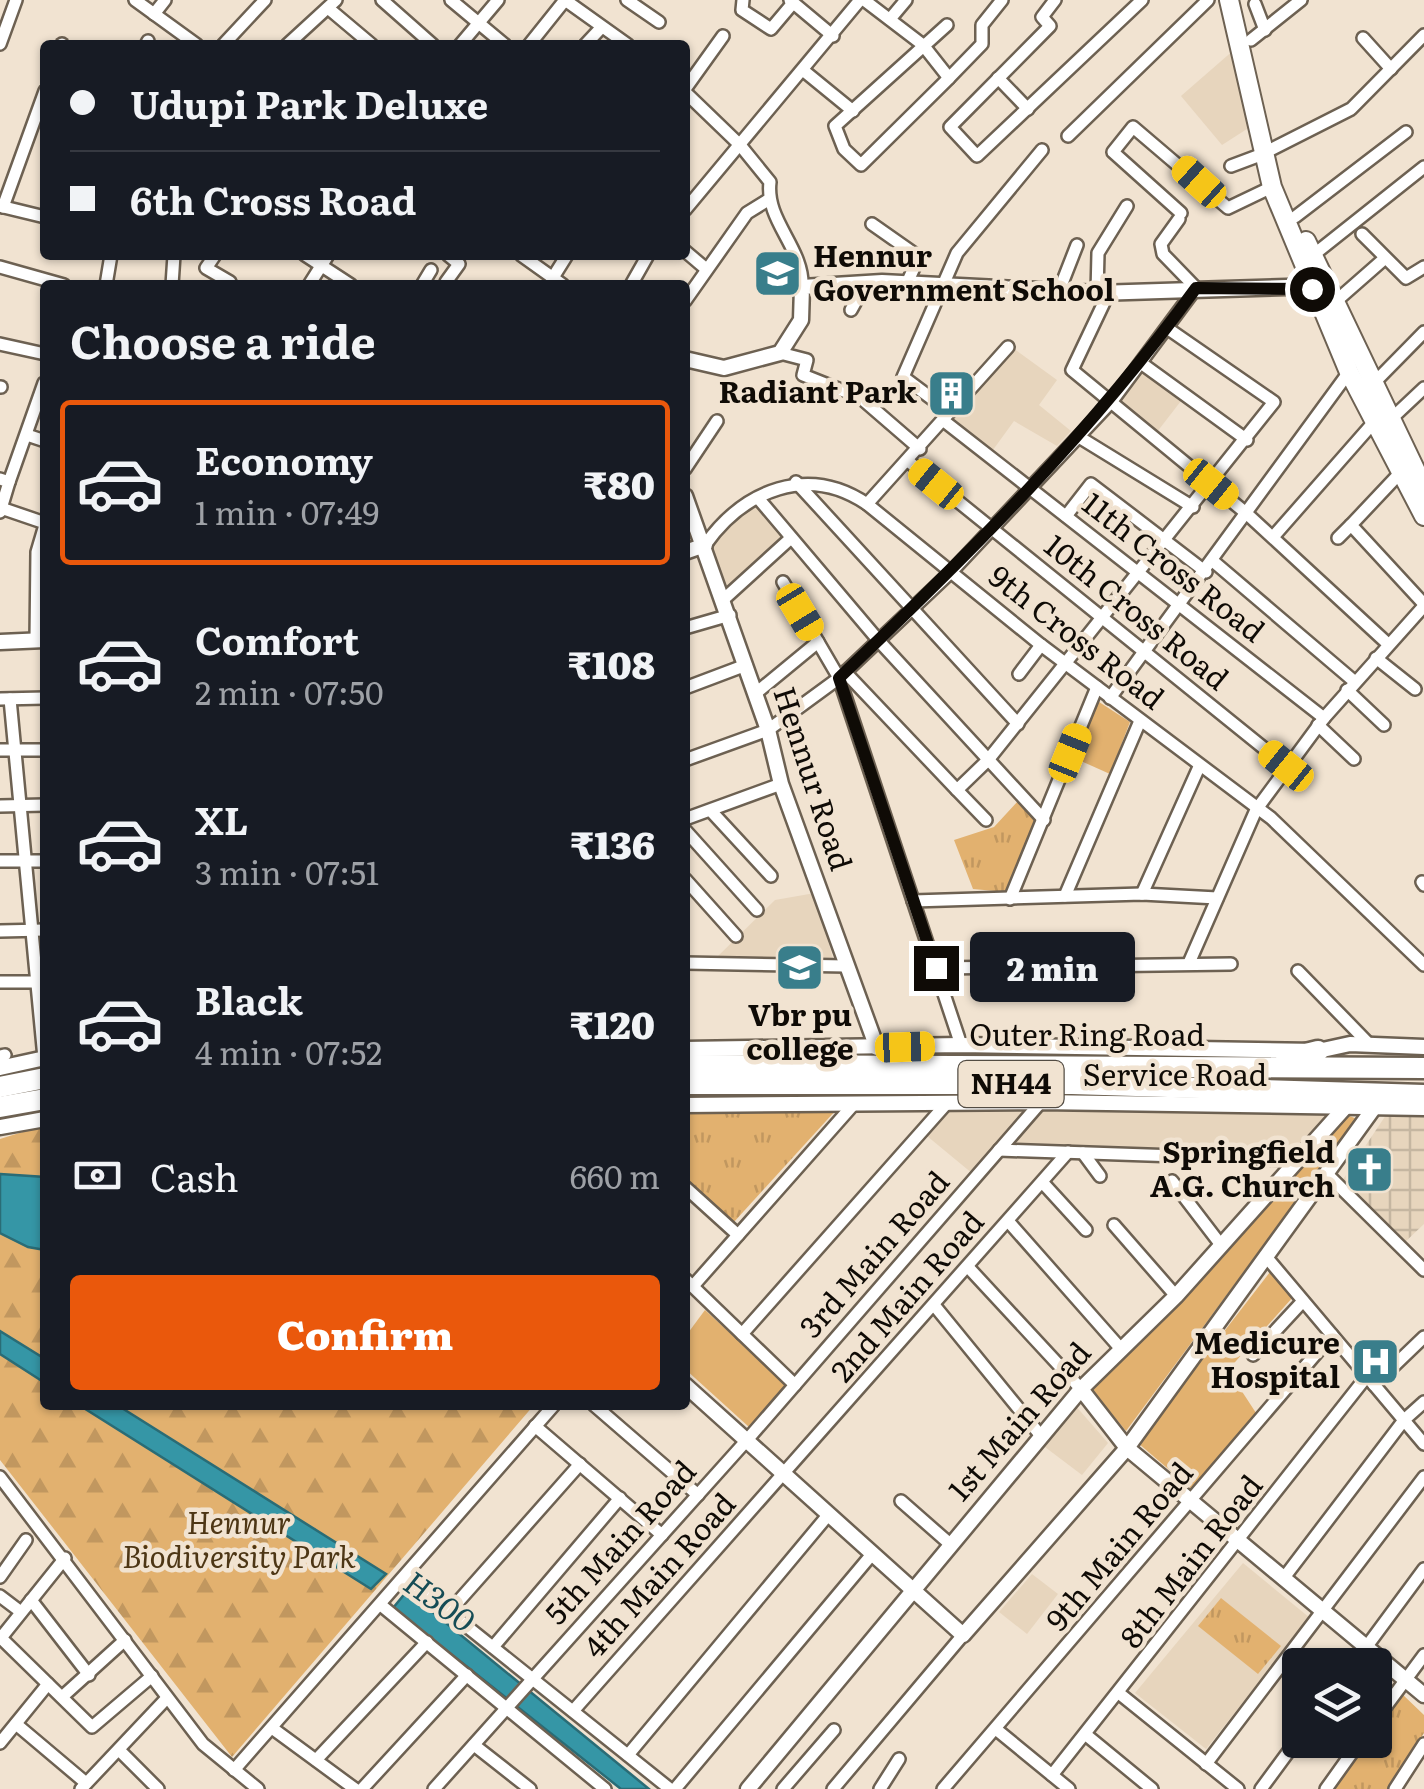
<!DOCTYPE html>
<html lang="en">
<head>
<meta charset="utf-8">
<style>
  :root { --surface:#171b24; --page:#20242c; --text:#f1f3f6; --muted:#9ea1a6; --line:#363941; --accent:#ea580c }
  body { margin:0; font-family:Literata,serif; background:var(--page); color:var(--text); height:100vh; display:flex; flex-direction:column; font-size:38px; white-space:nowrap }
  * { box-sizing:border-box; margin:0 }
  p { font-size:32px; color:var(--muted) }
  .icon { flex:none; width:55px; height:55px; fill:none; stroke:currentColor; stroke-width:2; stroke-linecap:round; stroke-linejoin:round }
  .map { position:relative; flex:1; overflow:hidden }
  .side { position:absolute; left:40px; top:280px; width:650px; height:1130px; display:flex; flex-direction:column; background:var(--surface); border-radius:10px; box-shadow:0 2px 8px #0004 }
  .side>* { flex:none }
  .guide { position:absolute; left:40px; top:40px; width:650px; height:220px; border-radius:10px; box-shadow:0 2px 8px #0004; display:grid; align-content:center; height:220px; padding:0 30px; background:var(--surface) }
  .buttons { position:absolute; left:1282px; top:1648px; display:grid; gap:20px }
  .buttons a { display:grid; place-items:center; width:110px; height:110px; border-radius:10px; background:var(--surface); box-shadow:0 2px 8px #0004; font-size:50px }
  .end { position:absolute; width:45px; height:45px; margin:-22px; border:12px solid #0f0b06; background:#fff; box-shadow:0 0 0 5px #fff }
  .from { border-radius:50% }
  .bubble { position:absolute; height:70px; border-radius:10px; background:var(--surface); box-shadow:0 2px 8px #0004; font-size:32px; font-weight:800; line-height:70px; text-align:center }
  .car { position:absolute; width:30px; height:60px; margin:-30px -15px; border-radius:12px; box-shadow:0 0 8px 2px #0007; background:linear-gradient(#f5c518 24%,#345 0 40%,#f5c518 0 76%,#345 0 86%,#f5c518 0) }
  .guide b { display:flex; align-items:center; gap:35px; height:95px; font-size:38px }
  .guide b+b { border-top:2px solid var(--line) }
  .guide i { width:25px; height:25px; background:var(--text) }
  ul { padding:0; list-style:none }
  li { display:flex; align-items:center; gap:30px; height:165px; margin:0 20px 15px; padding:0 10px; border:5px solid transparent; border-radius:10px }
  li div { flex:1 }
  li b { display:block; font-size:38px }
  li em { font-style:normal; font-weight:800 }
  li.on { border-color:var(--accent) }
  li>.icon { width:90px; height:90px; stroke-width:1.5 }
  h2 { padding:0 30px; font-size:45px; line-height:120px }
  .pay { display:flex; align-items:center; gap:25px; height:110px; padding:0 30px; font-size:38px }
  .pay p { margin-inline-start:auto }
  .cta { display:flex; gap:20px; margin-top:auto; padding:20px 30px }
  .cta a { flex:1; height:115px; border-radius:10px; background:var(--accent); color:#fff; font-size:40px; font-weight:800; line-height:115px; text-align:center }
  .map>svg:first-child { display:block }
</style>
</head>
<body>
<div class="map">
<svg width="1424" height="1789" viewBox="0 0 1424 1789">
  <defs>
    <pattern id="industrial-grid" width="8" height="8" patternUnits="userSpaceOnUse" patternTransform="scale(2.5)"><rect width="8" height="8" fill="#e7d5bd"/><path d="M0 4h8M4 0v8" fill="none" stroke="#c5b6a1"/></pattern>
    <pattern id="forest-firs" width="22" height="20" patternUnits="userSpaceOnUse" patternTransform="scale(2.5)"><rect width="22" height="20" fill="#e2b16f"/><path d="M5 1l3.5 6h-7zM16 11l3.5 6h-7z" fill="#c1975f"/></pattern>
    <pattern id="park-tufts" width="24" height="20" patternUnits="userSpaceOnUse" patternTransform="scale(2.5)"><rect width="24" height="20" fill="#e2b16f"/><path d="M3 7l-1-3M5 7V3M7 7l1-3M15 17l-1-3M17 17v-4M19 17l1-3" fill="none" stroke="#c1975f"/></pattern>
  </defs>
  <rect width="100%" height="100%" fill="#f1e3d1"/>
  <g fill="#e7d5bd">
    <polygon points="1235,49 1250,127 1222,145 1181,96"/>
    <polygon points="1010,346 1057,380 1039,405 1071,431 1057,446 1014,421 990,454 949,422"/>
    <polygon points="1143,368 1184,397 1157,432 1118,400"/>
    <polygon points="755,504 787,539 728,592 710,545"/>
    <polygon points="815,893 833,959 716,958 775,900"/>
    <polygon points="952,1109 1332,1113 1295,1152 1001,1143 973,1174 927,1136"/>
    <polygon points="1074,1404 1108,1443 1082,1475 1041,1444"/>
    <polygon points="1243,1563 1310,1618 1206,1749 1135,1693"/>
    <polygon points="1032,1574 1058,1594 1027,1634 999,1612"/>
  </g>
  <polygon fill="url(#industrial-grid)" points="1424,1114 1424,1224 1402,1245 1342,1181 1386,1115"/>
  <g fill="#e2b16f">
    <polygon points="1096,700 1130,722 1110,774 1072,757"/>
    <polygon points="1347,1115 1357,1119 1126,1431 1091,1389"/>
    <polygon points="1270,1272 1293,1297 1228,1370 1258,1416 1194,1491 1138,1443"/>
    <polygon points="705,1310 786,1384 749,1427 685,1369 685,1337"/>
  </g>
  <polygon fill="url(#forest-firs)" points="45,1125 45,1405 534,1405 232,1757 0,1460 0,1139"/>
  <g fill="url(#park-tufts)">
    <polygon points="1019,800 1038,819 1006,892 973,889 954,840 994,827"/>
    <polygon points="685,1109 836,1110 734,1222 685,1182"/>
    <polygon points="1221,1598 1281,1646 1258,1674 1198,1626"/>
    <polygon points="1400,1692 1424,1715 1424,1733 1387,1789 1332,1789 1367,1740 1375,1740 1375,1728"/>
  </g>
  <g fill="#3596a6" stroke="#2a6c76" stroke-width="2.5">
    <polygon points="0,1174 45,1177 45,1250 28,1247 0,1233"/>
    <polygon points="0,1331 45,1359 45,1383 0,1354"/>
    <polygon points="79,1405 117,1405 386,1574 371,1589"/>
    <polygon points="407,1591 649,1789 621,1789 393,1608"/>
  </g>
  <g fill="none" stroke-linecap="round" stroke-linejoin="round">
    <defs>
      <g id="minor">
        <polyline points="135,0 197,45"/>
        <polyline points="382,0 433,45"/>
        <polyline points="451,0 505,45"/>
        <polyline points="565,0 628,45"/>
        <polyline points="627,0 659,22"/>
        <polyline points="743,0 742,10 771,29 793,3"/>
        <polyline points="790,0 833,36"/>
        <polyline points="864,0 923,45 949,78 982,44 982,25 1002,0"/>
        <polyline points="1055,0 1042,17 1050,26 950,127 977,156 1142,0"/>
        <polyline points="1255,4 1265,30"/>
        <polyline points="328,8 372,45"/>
        <polyline points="154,14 165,0"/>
        <polyline points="890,19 906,0"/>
        <polyline points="947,25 835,126 844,149 861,165 949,78"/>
        <polyline points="1363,38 1391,69"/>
        <polyline points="1251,40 1301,0"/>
        <polyline points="0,44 16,0"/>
        <polyline points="62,45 62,44"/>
        <polyline points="146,45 148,41"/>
        <polyline points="223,45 265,0"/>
        <polyline points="287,45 336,0"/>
        <polyline points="460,45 498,0"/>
        <polyline points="529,45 565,0"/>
        <polyline points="585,45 600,29"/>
        <polyline points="804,71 853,111"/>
        <polyline points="998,78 1028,109"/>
        <polyline points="685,89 723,36"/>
        <path d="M685 92 740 145 770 182C765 221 804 248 802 287"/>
        <polyline points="1068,136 1208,0"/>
        <polyline points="1272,149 1351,109 1424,35"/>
        <polyline points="1231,166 1263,154"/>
        <polyline points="0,206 45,217"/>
        <polyline points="3,207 45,91"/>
        <polyline points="685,210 860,0"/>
        <polyline points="1181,213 1113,152 1133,127 1228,208 1272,187"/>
        <polyline points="1295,217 1406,132"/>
        <polyline points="872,224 919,257 907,283"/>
        <polyline points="1362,234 1406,278 1424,267"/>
        <polyline points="685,251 705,268"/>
        <polyline points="215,255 206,268 230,282"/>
        <polyline points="305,255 351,285"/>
        <polyline points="448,255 459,264 446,282 450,285"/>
        <polyline points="521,255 563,285"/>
        <polyline points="1312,256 1424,167"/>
        <polyline points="0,267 64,285"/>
        <polyline points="552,279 567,255"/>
        <polyline points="106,285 111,255"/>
        <polyline points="172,285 174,255"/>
        <polyline points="309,285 328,255"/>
        <polyline points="422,285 431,270"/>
        <polyline points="631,285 648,255"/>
        <polyline points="1059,291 1077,245"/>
        <polyline points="1109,292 1072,370 1246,513 1388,644"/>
        <polyline points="1097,293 1098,253 1127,206"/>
        <polyline points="685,301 747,213 768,200"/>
        <polyline points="1335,302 1384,259"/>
        <polyline points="851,310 866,283"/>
        <polyline points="0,344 45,354"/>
        <polyline points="780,353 807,360 803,375 861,398 920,449"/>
        <polyline points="1141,363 1247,440"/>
        <polyline points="1371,386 1424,332"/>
        <polyline points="0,387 1,387"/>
        <polyline points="935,401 903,377 957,253 1042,150"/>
        <polyline points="1390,420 1424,388"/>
        <polyline points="944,421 1324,718"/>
        <polyline points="27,435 45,441"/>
        <polyline points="1079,437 1193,507"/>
        <polyline points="908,461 1286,766"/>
        <polyline points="685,469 717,421"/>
        <polyline points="1400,473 1351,525 1424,604"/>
        <polyline points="0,479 9,482 0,512"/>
        <polyline points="9,482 44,383"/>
        <polyline points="796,482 1018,724"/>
        <polyline points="758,498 879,641 1044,820"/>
        <polyline points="867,504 1041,645 1271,818 1424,965"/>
        <polyline points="1,508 45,523"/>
        <polyline points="1066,516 1091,484 1206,572"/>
        <polyline points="1273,537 1374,422"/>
        <polyline points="1338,538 1351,525"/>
        <path d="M705 545C744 490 808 464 867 504L1008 347"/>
        <polyline points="1214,562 1355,682"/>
        <polyline points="783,582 839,678 961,1045"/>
        <polyline points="724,599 791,538"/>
        <polyline points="685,628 730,615"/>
        <polyline points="36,640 37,552 45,525"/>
        <polyline points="1376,658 1415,689"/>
        <polyline points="845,672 957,790 988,760 1274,402 1167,328"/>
        <polyline points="1019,674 1041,645"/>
        <polyline points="685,688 746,665"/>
        <polyline points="1347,690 1384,725"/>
        <polyline points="756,693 818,642"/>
        <polyline points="1110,698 1349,372"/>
        <polyline points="0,699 45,698"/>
        <polyline points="10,699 44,1058"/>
        <polyline points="1318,725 1354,759"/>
        <polyline points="0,750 45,750"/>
        <polyline points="685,760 768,730 839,678 952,571 1112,401 1196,288 1163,254 1161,244 1179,219"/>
        <polyline points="957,790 986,820"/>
        <polyline points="0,806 45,805"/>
        <polyline points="711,811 771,876"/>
        <polyline points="685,819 781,784"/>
        <polyline points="685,830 757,910"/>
        <polyline points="0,861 45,861"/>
        <polyline points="685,879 736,936"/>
        <polyline points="1422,882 1424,885"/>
        <polyline points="1142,894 1199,767"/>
        <polyline points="1065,896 1140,721"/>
        <polyline points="1010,899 1097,687"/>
        <polyline points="913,901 1142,894 1217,898"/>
        <polyline points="0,931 45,930"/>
        <polyline points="685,963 846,966"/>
        <polyline points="1189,963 1256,810 1324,718 1424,606"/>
        <polyline points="936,968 1231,964"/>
        <polyline points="1298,971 1370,1045"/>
        <polyline points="0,982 45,982"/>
        <polyline points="0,1056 5,1055"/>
        <polyline points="999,1150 1297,1160"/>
        <polyline points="1083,1153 1100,1176"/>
        <polyline points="1328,1175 1424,1270"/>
        <polyline points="1172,1181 1221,1245"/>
        <polyline points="1043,1183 1086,1230"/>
        <polyline points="685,1187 738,1235"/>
        <polyline points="1008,1221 1121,1349"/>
        <polyline points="1114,1225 1176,1296"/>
        <polyline points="1268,1259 1424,1444"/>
        <polyline points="968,1267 1081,1389"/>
        <polyline points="685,1279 795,1385"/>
        <polyline points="693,1286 853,1105"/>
        <polyline points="934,1305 1041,1436"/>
        <polyline points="742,1334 947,1103"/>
        <polyline points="1253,1355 1303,1301"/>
        <polyline points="1374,1385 1424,1337"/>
        <polyline points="594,1405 698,1495"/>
        <polyline points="535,1426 662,1535"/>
        <polyline points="0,1477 203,1744 258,1789"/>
        <polyline points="901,1501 950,1544"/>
        <polyline points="0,1577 26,1540"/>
        <polyline points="405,1577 670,1789"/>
        <polyline points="1283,1579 1404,1420 1424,1402"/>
        <polyline points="0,1596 21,1612"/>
        <polyline points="31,1600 89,1675"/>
        <polyline points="382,1606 605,1789"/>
        <polyline points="449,1612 580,1464"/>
        <polyline points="1,1638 92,1727 152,1676"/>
        <polyline points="0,1639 65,1558"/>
        <polyline points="493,1647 620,1498"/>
        <polyline points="1353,1665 1424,1569"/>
        <polyline points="1120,1694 1238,1789"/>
        <polyline points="62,1697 125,1640"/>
        <polyline points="573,1711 1068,1152"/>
        <polyline points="1375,1721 1424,1655"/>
        <polyline points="16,1724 86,1783"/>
        <polyline points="272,1728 355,1789"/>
        <polyline points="997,1730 1069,1789"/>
        <polyline points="1085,1734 1152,1789"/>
        <polyline points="0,1743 48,1684"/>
        <polyline points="474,1745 530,1789"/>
        <polyline points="119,1750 158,1789"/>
        <polyline points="628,1755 829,1514"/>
        <polyline points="316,1760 427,1642"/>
        <polyline points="1206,1764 1424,1477"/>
        <polyline points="234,1770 554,1405"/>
        <polyline points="1052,1775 1367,1376"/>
        <polyline points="81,1789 166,1699"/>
        <polyline points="362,1789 467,1675"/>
        <polyline points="434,1789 747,1440 1041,1102"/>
        <polyline points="675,1789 873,1553"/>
        <polyline points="783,1789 834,1730"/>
        <polyline points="833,1789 963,1635"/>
        <polyline points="880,1789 899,1759"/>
        <polyline points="943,1789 1332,1335"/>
        <polyline points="1261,1789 1300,1736"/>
        <polyline points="1326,1789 1361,1740"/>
        <polyline points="1395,1789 1424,1744"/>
      </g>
      <g id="tertiary">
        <polyline points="685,359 724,368 780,353 801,320 802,287 882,282 1097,293 1319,286"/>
        <polyline points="685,496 768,730 781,784 877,1048"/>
        <polyline points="685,552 705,545"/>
        <polyline points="0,642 45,640"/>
        <polyline points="685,1049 961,1045 1318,1051 1350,1044 1424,1047"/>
        <polyline points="0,1068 45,1058"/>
        <polyline points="685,1105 1041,1102 1424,1108"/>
        <polyline points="0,1127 45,1119"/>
        <polyline points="685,1385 963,1635 1127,1448 1376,1105"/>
        <polyline points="1081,1389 1127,1448 1424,1695"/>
        <polyline points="748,1789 1081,1389 1176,1296 1348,1104"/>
      </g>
      <g id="primary">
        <polyline points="1229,0 1272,187 1349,372 1424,516"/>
        <polyline points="1306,241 1424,488"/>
      </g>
      <g id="trunk">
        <polyline points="1286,1059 1318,1051"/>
        <polyline points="685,1065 1424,1068"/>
        <polyline points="685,1084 1072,1084 1424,1095"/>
        <polyline points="0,1087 45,1078"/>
        <polyline points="0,1107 45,1099"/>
      </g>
    </defs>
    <use href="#minor" stroke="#6d6152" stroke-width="16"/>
    <use href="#tertiary" stroke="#6d6152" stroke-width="19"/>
    <use href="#primary" stroke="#6d6152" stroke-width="22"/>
    <use href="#trunk" stroke="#6d6152" stroke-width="25"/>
    <use href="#minor" stroke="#fff" stroke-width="11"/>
    <use href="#tertiary" stroke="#fff" stroke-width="14"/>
    <use href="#primary" stroke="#fff" stroke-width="18"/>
    <use href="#trunk" stroke="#fff" stroke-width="20"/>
  </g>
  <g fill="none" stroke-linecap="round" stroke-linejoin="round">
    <path stroke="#0f0b06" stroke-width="12" d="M936 968 839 678C970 553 1090 434 1196 288L1312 289"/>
  </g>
  <defs>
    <symbol id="school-square" viewBox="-11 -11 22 22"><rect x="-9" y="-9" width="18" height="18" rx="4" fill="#397e8b" stroke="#f1e3d1"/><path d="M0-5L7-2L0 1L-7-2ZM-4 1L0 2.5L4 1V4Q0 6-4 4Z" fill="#fff"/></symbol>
    <symbol id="building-square" viewBox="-11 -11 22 22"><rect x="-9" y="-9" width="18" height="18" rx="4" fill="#397e8b" stroke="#f1e3d1"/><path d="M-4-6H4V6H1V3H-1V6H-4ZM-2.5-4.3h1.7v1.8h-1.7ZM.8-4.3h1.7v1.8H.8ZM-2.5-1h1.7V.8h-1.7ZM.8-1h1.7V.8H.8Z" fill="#fff"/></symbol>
    <symbol id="university-square" viewBox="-11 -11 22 22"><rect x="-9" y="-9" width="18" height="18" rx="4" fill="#397e8b" stroke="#f1e3d1"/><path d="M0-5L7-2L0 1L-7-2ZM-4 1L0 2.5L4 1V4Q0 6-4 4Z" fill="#fff"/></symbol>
    <symbol id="church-square" viewBox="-11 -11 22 22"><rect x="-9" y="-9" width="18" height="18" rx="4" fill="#397e8b" stroke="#f1e3d1"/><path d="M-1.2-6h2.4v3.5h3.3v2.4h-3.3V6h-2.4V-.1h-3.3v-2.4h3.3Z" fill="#fff"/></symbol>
    <symbol id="hospital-square" viewBox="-11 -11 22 22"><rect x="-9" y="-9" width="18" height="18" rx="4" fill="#397e8b" stroke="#f1e3d1"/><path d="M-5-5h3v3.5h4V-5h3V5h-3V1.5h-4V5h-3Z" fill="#fff"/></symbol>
  </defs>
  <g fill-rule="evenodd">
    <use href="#school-square" x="750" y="246" width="55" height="55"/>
    <use href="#building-square" x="924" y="366" width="55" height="55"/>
    <use href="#university-square" x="772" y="940" width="55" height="55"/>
    <use href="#church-square" x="1342" y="1142" width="55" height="55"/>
    <use href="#hospital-square" x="1348" y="1334" width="55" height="55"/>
  </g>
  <g text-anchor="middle" stroke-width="9" stroke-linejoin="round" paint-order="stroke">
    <rect fill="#f1e3d1" stroke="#534c43" stroke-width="2.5" x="958.5" y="1061" width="105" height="46" rx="8"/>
    <g font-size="28" font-weight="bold" fill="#0f0b06">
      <text x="1011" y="1094">NH44</text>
    </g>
    <g font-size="30" font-weight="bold" fill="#0f0b06" stroke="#f1e3d1" text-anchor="end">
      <text x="813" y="267" text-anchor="start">Hennur<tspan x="813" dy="34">Government School</tspan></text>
      <text x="917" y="403">Radiant Park</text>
      <text x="800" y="1026" text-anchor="middle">Vbr pu<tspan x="800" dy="34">college</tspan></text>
      <text x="1335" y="1163">Springfield<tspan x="1335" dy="34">A.G. Church</tspan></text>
      <text x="1340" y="1354">Medicure<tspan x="1340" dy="34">Hospital</tspan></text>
    </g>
    <g font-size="30" fill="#0f0b06" stroke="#f1e3d1">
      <text transform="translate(1173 568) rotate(38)" y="10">11th Cross Road</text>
      <text transform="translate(1136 613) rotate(39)" y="10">10th Cross Road</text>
      <text transform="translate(1076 638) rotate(38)" y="10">9th Cross Road</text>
      <text transform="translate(812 779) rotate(72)" y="10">Hennur Road</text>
      <text x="1087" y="1046">Outer Ring Road</text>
      <text x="1175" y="1086">Service Road</text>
      <text transform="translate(875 1255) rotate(-49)" y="10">3rd Main Road</text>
      <text transform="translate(908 1297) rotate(-49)" y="10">2nd Main Road</text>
      <text transform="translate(1020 1422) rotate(-49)" y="10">1st Main Road</text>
      <text transform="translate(621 1543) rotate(-48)" y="10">5th Main Road</text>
      <text transform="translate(1120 1547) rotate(-50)" y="10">9th Main Road</text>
      <text transform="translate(1192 1562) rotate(-52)" y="10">8th Main Road</text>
      <text transform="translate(660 1576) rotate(-48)" y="10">4th Main Road</text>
    </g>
    <g font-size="30" font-style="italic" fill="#4d3615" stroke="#f1e3d1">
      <text x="239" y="1534">Hennur<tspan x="239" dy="34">Biodiversity Park</tspan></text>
    </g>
    <g font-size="32" font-style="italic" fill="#154c55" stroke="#f1e3d1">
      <text transform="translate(439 1602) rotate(36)" y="11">H300</text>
    </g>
  </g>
</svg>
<div class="buttons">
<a><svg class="icon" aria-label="layers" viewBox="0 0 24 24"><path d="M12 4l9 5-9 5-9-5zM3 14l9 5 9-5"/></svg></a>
</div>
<i class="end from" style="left:1312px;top:289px"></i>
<i class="end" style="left:936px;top:968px"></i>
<div class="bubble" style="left:970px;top:932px;width:165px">2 min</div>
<i class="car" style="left:1199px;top:182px;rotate:312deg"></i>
<i class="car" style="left:936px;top:484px;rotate:309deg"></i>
<i class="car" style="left:1211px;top:484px;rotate:129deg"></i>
<i class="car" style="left:800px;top:612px;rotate:149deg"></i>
<i class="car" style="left:1070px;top:753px;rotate:22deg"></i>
<i class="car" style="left:1286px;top:766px;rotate:309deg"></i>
<i class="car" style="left:905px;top:1047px;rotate:88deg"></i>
<div class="guide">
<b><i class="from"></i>Udupi Park Deluxe</b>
<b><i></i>6th Cross Road</b>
</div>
<section class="side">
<h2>Choose a ride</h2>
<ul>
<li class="on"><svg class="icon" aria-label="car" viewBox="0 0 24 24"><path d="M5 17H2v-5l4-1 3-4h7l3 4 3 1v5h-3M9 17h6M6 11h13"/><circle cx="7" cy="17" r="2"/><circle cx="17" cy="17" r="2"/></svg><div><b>Economy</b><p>1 min · 07:49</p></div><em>₹80</em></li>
<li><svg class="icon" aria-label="car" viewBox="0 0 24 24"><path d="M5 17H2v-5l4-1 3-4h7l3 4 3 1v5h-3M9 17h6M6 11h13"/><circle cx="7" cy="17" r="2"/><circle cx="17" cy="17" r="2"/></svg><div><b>Comfort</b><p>2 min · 07:50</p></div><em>₹108</em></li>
<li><svg class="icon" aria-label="car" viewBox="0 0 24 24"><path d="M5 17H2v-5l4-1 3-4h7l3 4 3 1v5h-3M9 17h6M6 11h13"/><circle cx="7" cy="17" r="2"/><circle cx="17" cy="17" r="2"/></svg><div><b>XL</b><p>3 min · 07:51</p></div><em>₹136</em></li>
<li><svg class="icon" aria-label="car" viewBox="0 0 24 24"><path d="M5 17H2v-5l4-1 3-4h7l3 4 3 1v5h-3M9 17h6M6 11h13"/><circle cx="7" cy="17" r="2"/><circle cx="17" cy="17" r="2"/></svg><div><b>Black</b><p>4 min · 07:52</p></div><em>₹120</em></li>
</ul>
<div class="pay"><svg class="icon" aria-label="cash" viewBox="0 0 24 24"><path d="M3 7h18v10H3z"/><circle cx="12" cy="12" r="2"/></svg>Cash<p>660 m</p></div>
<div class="cta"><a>Confirm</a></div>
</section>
</div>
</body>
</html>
